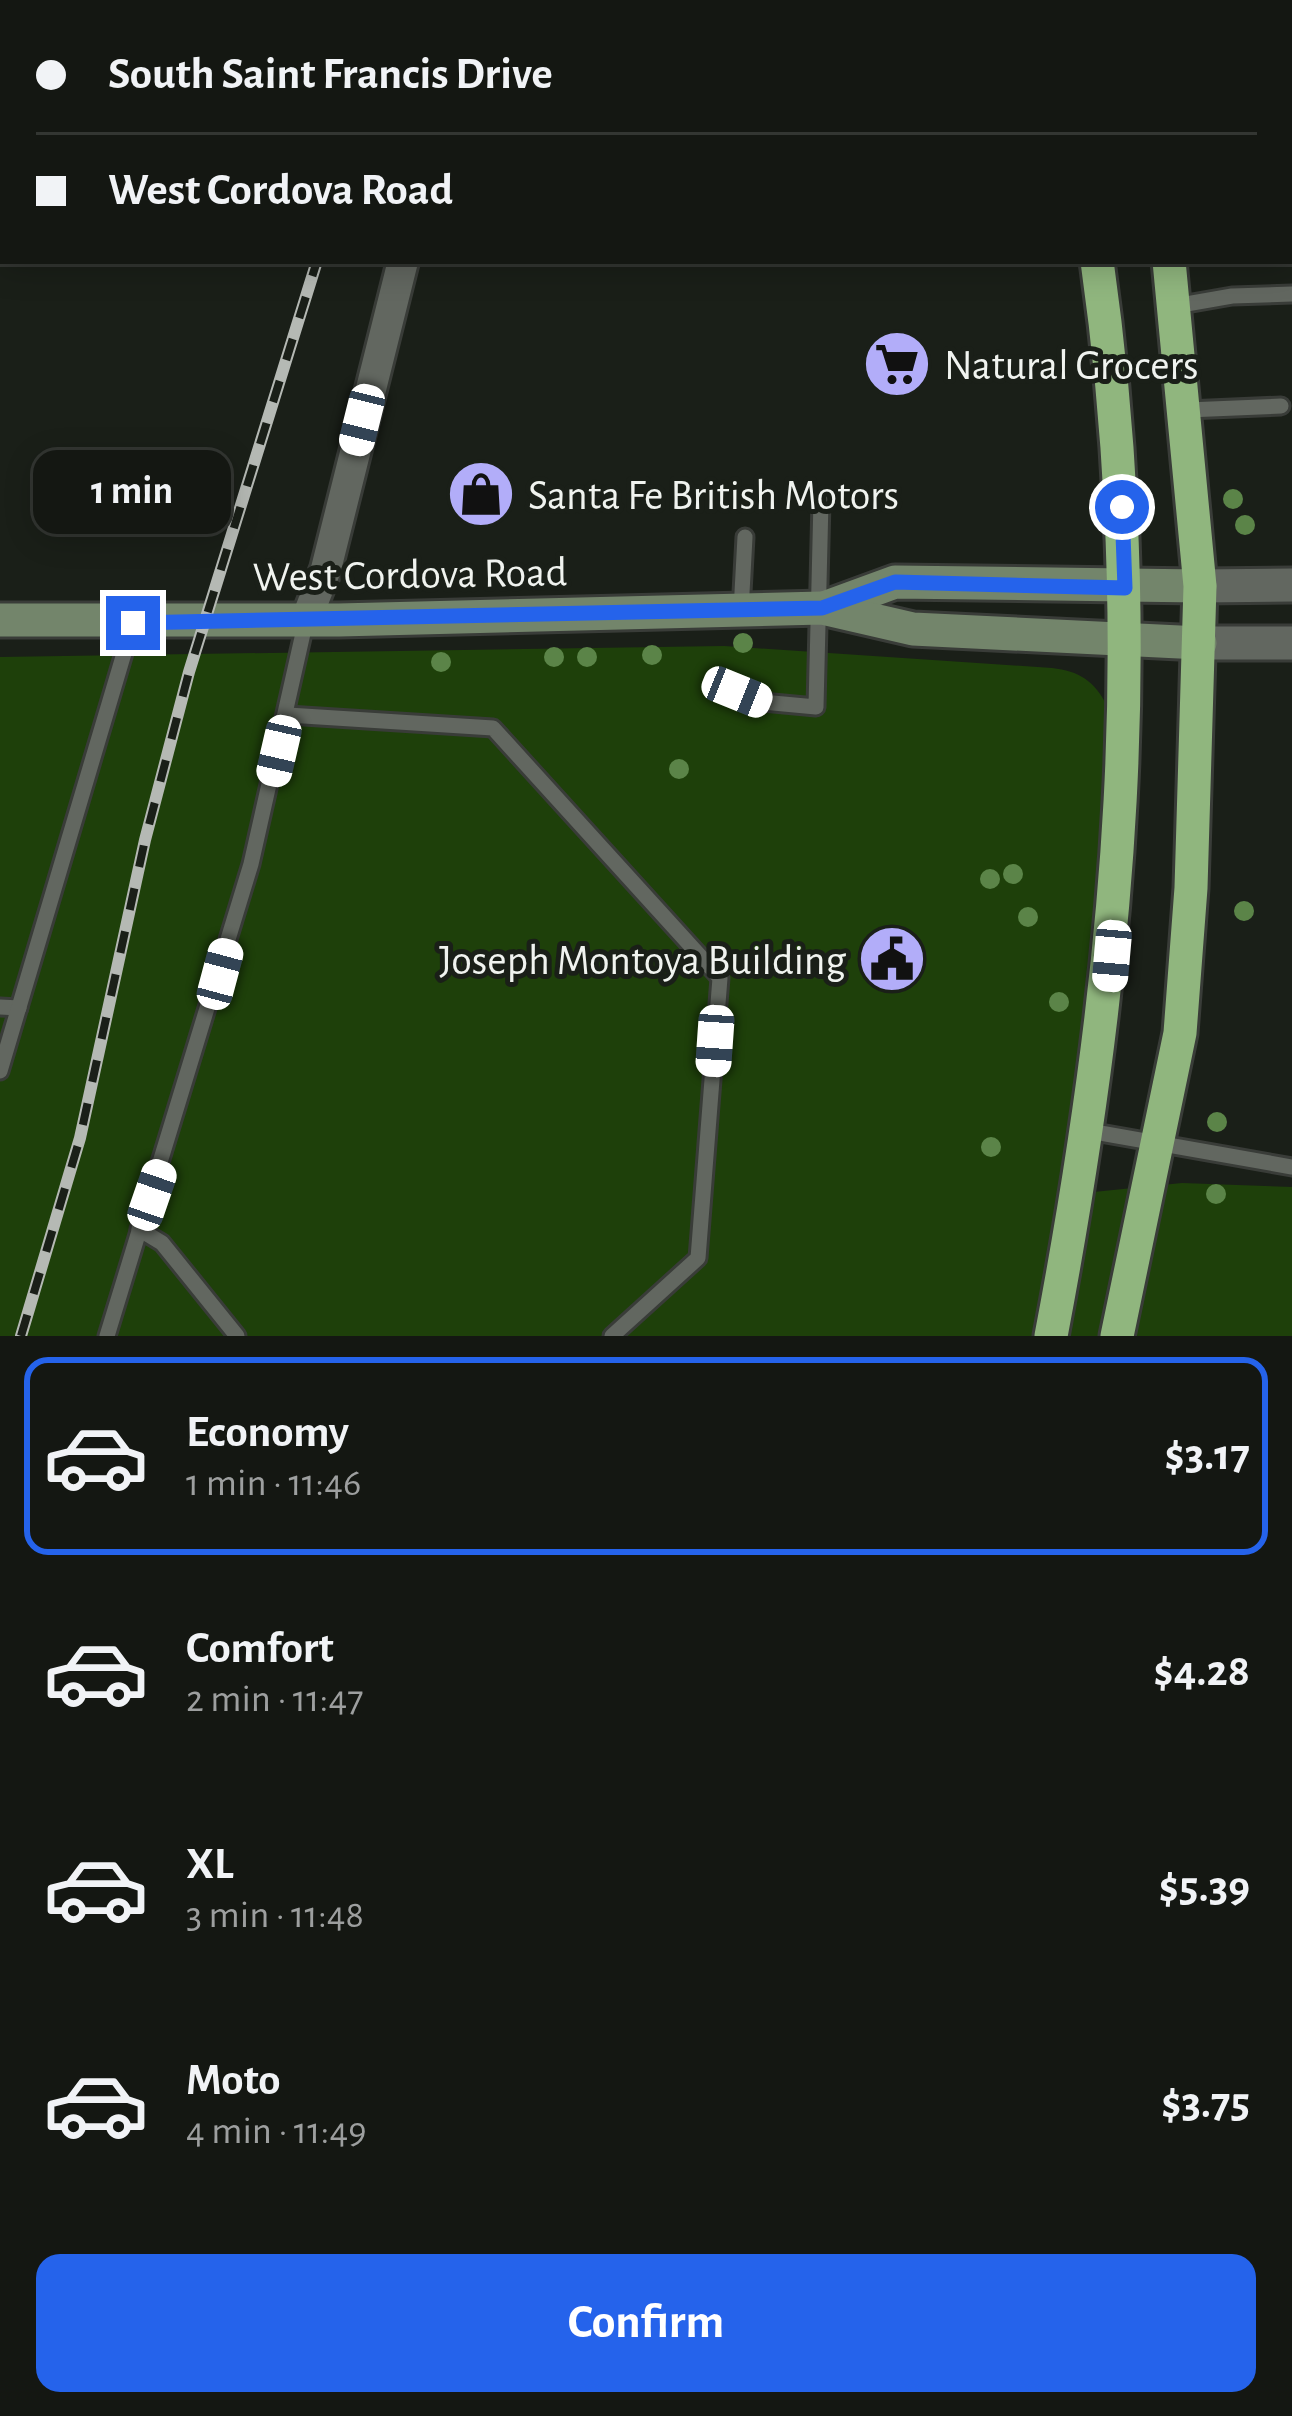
<!DOCTYPE html>
<html lang="en">
<head>
<meta charset="utf-8">
<style>
  :root { --surface:#141712; --page:#212420; --text:#f1f3f6; --muted:#9d9f9f; --line:#333632; --accent:#2563eb }
  body { margin:0; font-family:"Alegreya Sans",sans-serif; background:var(--page); color:var(--text); height:100vh; display:flex; flex-direction:column; font-size:45px; white-space:nowrap }
  * { box-sizing:border-box; margin:0 }
  p { font-size:39px; color:var(--muted) }
  .icon { flex:none; width:66px; height:66px; fill:none; stroke:currentColor; stroke-width:2; stroke-linecap:round; stroke-linejoin:round }
  .map { position:relative; height:1336px; overflow:hidden }
  .side { display:flex; flex-direction:column; background:var(--surface); flex:1 }
  .side>* { flex:none }
  .guide { position:absolute; left:0px; top:0px; width:1293px; height:264px; box-shadow:0 6px 30px #0003,0 0 0 3px var(--line); display:grid; align-content:center; height:264px; padding:0 36px; background:var(--surface) }
  .end { position:absolute; width:54px; height:54px; margin:-27px; border:15px solid #2563eb; background:#fff; box-shadow:0 0 0 6px #fff }
  .from { border-radius:50% }
  .bubble { position:absolute; height:84px; border-radius:24px; background:var(--surface); box-shadow:0 6px 30px #0003,0 0 0 3px var(--line); font-size:39px; font-weight:600; line-height:84px; text-align:center }
  .car { position:absolute; width:36px; height:72px; margin:-36px -18px; border-radius:15px; box-shadow:0 0 9px 3px #0007; background:linear-gradient(#fff 24%,#345 0 40%,#fff 0 76%,#345 0 86%,#fff 0) }
  .guide b { display:flex; align-items:center; gap:42px; height:114px; font-size:45px }
  .guide b+b { border-top:3px solid var(--line) }
  .guide i { width:30px; height:30px; background:var(--text) }
  ul { padding:21px 0 0; list-style:none }
  li { display:flex; align-items:center; gap:36px; height:198px; margin:0 24px 18px; padding:0 12px; border:6px solid transparent; border-radius:24px }
  li div { flex:1 }
  li b { display:block; font-size:45px }
  li em { font-style:normal; font-weight:600 }
  li.on { border-color:var(--accent) }
  li>.icon { width:108px; height:108px; stroke-width:1.5 }
  .button { display:flex; gap:24px; margin-top:auto; padding:24px 36px }
  .button a { flex:1; height:138px; border-radius:24px; background:var(--accent); color:#fff; font-size:48px; font-weight:600; line-height:138px; text-align:center }
  .map>svg:first-child { display:block }
</style>
</head>
<body>
<div class="map">
<svg width="1292" height="1336" viewBox="0 0 1292 1336">
  <rect width="100%" height="100%" fill="#1a1f18"/>
  <path fill="#1e400a" d="M724 646 1052 668C1079 671 1095 681 1107 706V859L1064 1195 1182 1183 1292 1187V1336H0V657Z"/>
  <g fill="none" stroke-linecap="round" stroke-linejoin="round">
    <defs>
      <g id="service">
        <polyline points="513,0 523,3"/>
        <polyline points="764,0 765,3"/>
        <polyline points="1026,0 1026,3"/>
        <polyline points="1290,217 1292,217"/>
        <polyline points="1175,306 1232,296 1292,294"/>
        <polyline points="1187,410 1281,406"/>
        <polyline points="741,611 745,537"/>
        <polyline points="737,692 762,702 816,707 821,501"/>
        <polyline points="288,715 493,728 720,978 698,1258 612,1336"/>
        <polyline points="0,1007 19,1008"/>
        <polyline points="0,1071 133,623"/>
        <polyline points="1089,1131 1292,1167"/>
        <polyline points="139,1229 162,1243 237,1336"/>
        <polyline points="107,1336 251,864 306,620"/>
      </g>
      <g id="minor">
        <polyline points="482,3 483,0"/>
        <polyline points="306,620 326,569 403,261"/>
      </g>
      <g id="tertiary">
        <polyline points="1200,586 1292,585"/>
        <polyline points="1200,643 1292,643"/>
      </g>
      <g id="secondary">
        <polyline points="824,608 895,582 1200,586"/>
        <polyline points="0,620 339,620 822,608 913,629 1200,643"/>
      </g>
      <g id="primary">
        <polyline points="65,3 67,0"/>
        <polyline points="0,5 4,0"/>
        <polyline points="0,80 3,76"/>
      </g>
      <g id="trunk">
        <polyline points="1045,0 1046,3"/>
        <polyline points="1118,0 1119,3"/>
        <path d="M1051 1336C1121 968 1150 634 1097 261"/>
        <polyline points="1117,1336 1180,1033 1191,888 1200,586 1169,261"/>
      </g>
    </defs>
    <use href="#service" stroke="#393c38" stroke-width="21"/>
    <use href="#minor" stroke="#393c38" stroke-width="36"/>
    <use href="#tertiary" stroke="#393c38" stroke-width="39"/>
    <use href="#secondary" stroke="#393c38" stroke-width="39"/>
    <use href="#primary" stroke="#393c38" stroke-width="39"/>
    <use href="#trunk" stroke="#393c38" stroke-width="39"/>
    <use href="#service" stroke="#626760" stroke-width="15"/>
    <use href="#minor" stroke="#626760" stroke-width="30"/>
    <use href="#tertiary" stroke="#626760" stroke-width="33"/>
    <use href="#secondary" stroke="#73856b" stroke-width="33"/>
    <use href="#primary" stroke="#84a277" stroke-width="33"/>
    <use href="#trunk" stroke="#90b67e" stroke-width="33"/>
    <defs>
      <g id="rail">
        <polyline points="401,3 402,0"/>
        <polyline points="21,1336 80,1138 145,840 189,672 317,261"/>
      </g>
    </defs>
    <use href="#rail" stroke="#b5b9b4" stroke-width="12"/>
    <use href="#rail" stroke="#1a1f18" stroke-width="8" stroke-dasharray="22" stroke-linecap="butt"/>
  </g>
  <g fill="#5b8448">
    <circle cx="1233" cy="499" r="10"/>
    <circle cx="1245" cy="525" r="10"/>
    <circle cx="743" cy="643" r="10"/>
    <circle cx="652" cy="655" r="10"/>
    <circle cx="554" cy="657" r="10"/>
    <circle cx="587" cy="657" r="10"/>
    <circle cx="441" cy="662" r="10"/>
    <circle cx="679" cy="769" r="10"/>
    <circle cx="1013" cy="874" r="10"/>
    <circle cx="990" cy="879" r="10"/>
    <circle cx="1244" cy="911" r="10"/>
    <circle cx="1028" cy="917" r="10"/>
    <circle cx="1059" cy="1002" r="10"/>
    <circle cx="1217" cy="1122" r="10"/>
    <circle cx="991" cy="1147" r="10"/>
    <circle cx="1216" cy="1194" r="10"/>
  </g>
  <g fill="none" stroke-linecap="round" stroke-linejoin="round">
    <polyline stroke="#2563eb" stroke-width="15" points="133,623 822,608 895,582 1125,588 1122,507"/>
  </g>
  <defs>
    <symbol id="supermarket-disc" viewBox="-11 -11 22 22"><circle r="9.5" fill="#b2adf9" stroke="#1a1f18"/><path d="M-6-5.5h2.5l.6 2H6L4.5 2H-2.5L-4.4-4H-6ZM-1.5 3.2a1.3 1.3 0 1 0 .1 0ZM3 3.2a1.3 1.3 0 1 0 .1 0Z" fill="#111"/></symbol>
    <symbol id="shop-disc" viewBox="-11 -11 22 22"><circle r="9.5" fill="#b2adf9" stroke="#1a1f18"/><path d="M-5-2.5h2.3a2.7 3.5 0 0 1 5.4 0H5L5.5 6h-11ZM-1.5-2.5h3a1.5 2.3 0 0 0-3 0Z" fill="#111"/></symbol>
    <symbol id="civic-disc" viewBox="-11 -11 22 22"><circle r="9.5" fill="#b2adf9" stroke="#1a1f18"/><path d="M-.6-6.5H3V-4.5H.6V-3L4-1V1h2V6H-6V1h2V-1L-.6-3ZM-1.2 2.5V6h2.4V2.5Z" fill="#111"/></symbol>
  </defs>
  <g fill-rule="evenodd">
    <use href="#supermarket-disc" x="859" y="326" width="76" height="76"/>
    <use href="#shop-disc" x="443" y="456" width="76" height="76"/>
    <use href="#civic-disc" x="854" y="921" width="76" height="76"/>
  </g>
  <g text-anchor="middle" stroke-width="10" stroke-linejoin="round" paint-order="stroke">
    <g font-size="42" fill="#f0f3ef" stroke="#1a1f18" text-anchor="start">
      <text x="944" y="379">Natural Grocers</text>
      <text x="528" y="509">Santa Fe British Motors</text>
      <text x="846" y="974" text-anchor="end">Joseph Montoya Building</text>
    </g>
    <g font-size="42" fill="#f0f3ef" stroke="#1a1f18">
      <text transform="translate(410 573) rotate(-1)" y="15">West Cordova Road</text>
    </g>
  </g>
</svg>
<i class="end from" style="left:1122px;top:507px"></i>
<i class="end" style="left:133px;top:623px"></i>
<div class="bubble" style="left:33px;top:450px;width:198px">1 min</div>
<i class="car" style="left:362px;top:420px;rotate:194deg"></i>
<i class="car" style="left:737px;top:692px;rotate:112deg"></i>
<i class="car" style="left:279px;top:751px;rotate:193deg"></i>
<i class="car" style="left:1112px;top:956px;rotate:185deg"></i>
<i class="car" style="left:220px;top:974px;rotate:15deg"></i>
<i class="car" style="left:715px;top:1041px;rotate:184deg"></i>
<i class="car" style="left:152px;top:1195px;rotate:19deg"></i>
<div class="guide">
<b><i class="from"></i>South Saint Francis Drive</b>
<b><i></i>West Cordova Road</b>
</div>
</div>
<section class="side">
<ul>
<li class="on"><svg class="icon" aria-label="car" viewBox="0 0 24 24"><path d="M5 17H2v-5l4-1 3-4h7l3 4 3 1v5h-3M9 17h6M6 11h13"/><circle cx="7" cy="17" r="2"/><circle cx="17" cy="17" r="2"/></svg><div><b>Economy</b><p>1 min · 11:46</p></div><em>$3.17</em></li>
<li><svg class="icon" aria-label="car" viewBox="0 0 24 24"><path d="M5 17H2v-5l4-1 3-4h7l3 4 3 1v5h-3M9 17h6M6 11h13"/><circle cx="7" cy="17" r="2"/><circle cx="17" cy="17" r="2"/></svg><div><b>Comfort</b><p>2 min · 11:47</p></div><em>$4.28</em></li>
<li><svg class="icon" aria-label="car" viewBox="0 0 24 24"><path d="M5 17H2v-5l4-1 3-4h7l3 4 3 1v5h-3M9 17h6M6 11h13"/><circle cx="7" cy="17" r="2"/><circle cx="17" cy="17" r="2"/></svg><div><b>XL</b><p>3 min · 11:48</p></div><em>$5.39</em></li>
<li><svg class="icon" aria-label="car" viewBox="0 0 24 24"><path d="M5 17H2v-5l4-1 3-4h7l3 4 3 1v5h-3M9 17h6M6 11h13"/><circle cx="7" cy="17" r="2"/><circle cx="17" cy="17" r="2"/></svg><div><b>Moto</b><p>4 min · 11:49</p></div><em>$3.75</em></li>
</ul>
<div class="button"><a>Confirm</a></div>
</section>
</body>
</html>
